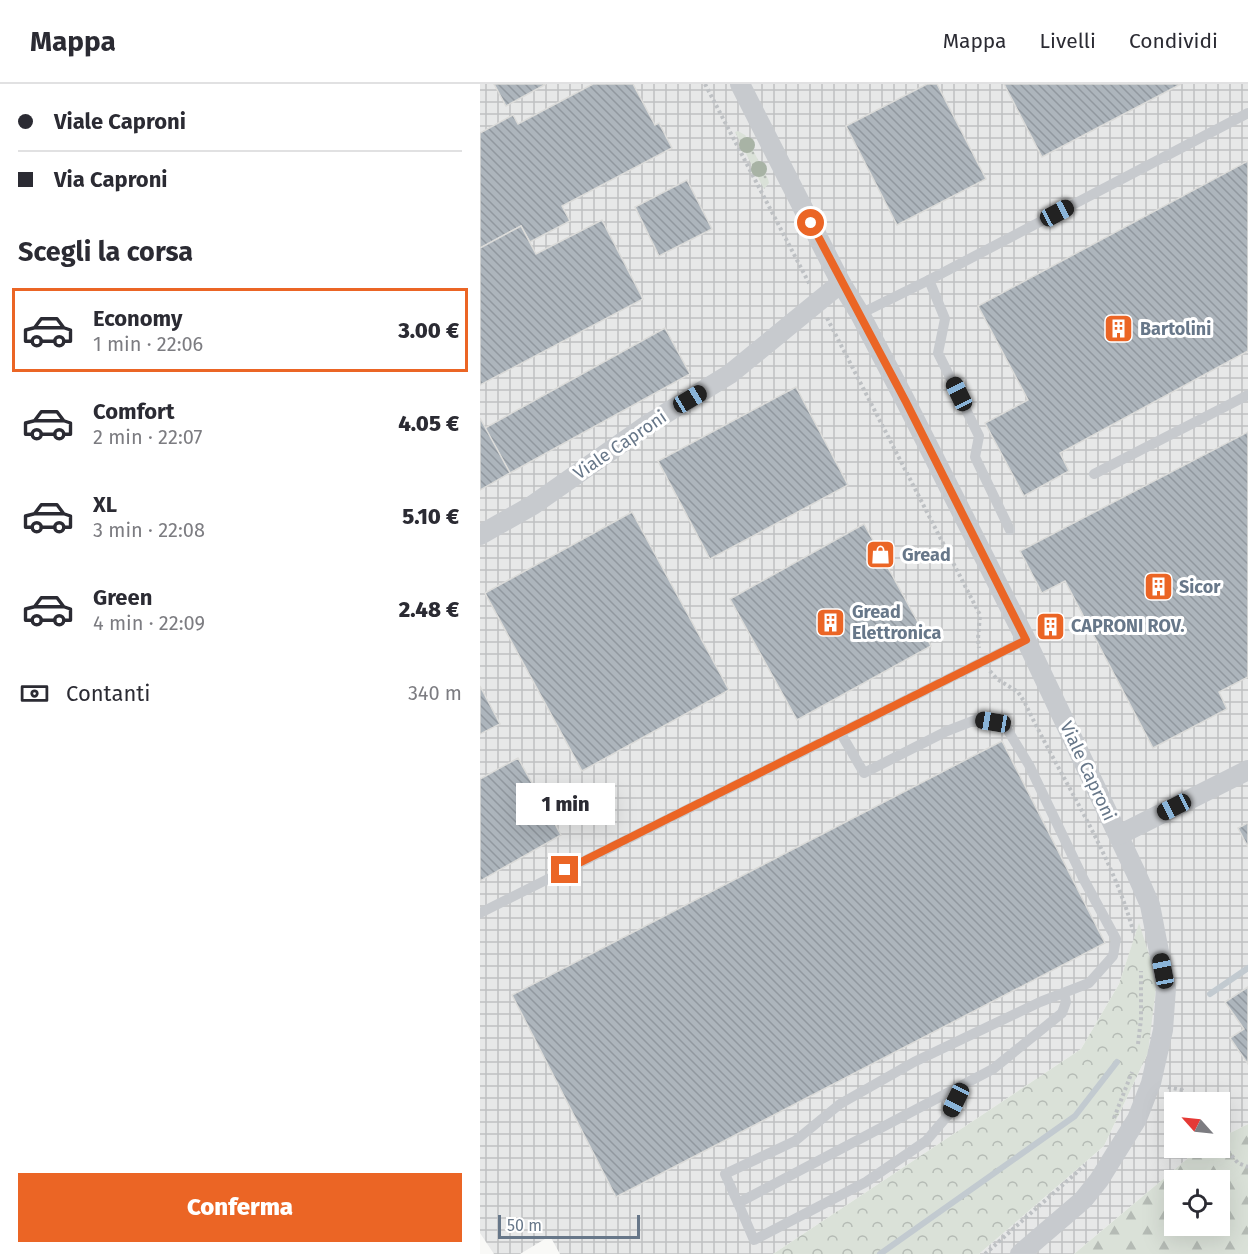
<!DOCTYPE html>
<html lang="it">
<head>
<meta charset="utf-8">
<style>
  :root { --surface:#fff; --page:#f2f2f3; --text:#2b2b33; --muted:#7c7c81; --line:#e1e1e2; --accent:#eb6525 }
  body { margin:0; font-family:"Fira Sans",sans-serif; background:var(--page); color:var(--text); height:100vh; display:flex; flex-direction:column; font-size:22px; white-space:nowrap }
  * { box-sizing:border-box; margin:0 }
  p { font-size:20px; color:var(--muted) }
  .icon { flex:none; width:33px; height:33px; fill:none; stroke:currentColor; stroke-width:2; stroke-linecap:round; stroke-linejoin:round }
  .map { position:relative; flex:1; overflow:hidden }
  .details { display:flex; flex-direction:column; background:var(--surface); width:480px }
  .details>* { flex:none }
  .guide { display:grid; align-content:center; height:132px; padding:0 18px; background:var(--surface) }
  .needle { width:39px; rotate:297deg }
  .fabs { position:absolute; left:684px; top:1008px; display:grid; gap:12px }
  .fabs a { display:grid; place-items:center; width:66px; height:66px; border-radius:0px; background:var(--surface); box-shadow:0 6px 24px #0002; font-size:30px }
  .scale { position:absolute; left:18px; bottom:15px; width:142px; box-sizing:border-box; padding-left:6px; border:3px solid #677789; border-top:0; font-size:16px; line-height:21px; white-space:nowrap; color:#677789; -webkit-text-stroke:4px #fff; paint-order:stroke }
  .end { position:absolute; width:27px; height:27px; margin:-14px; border:8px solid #eb6525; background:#fff; box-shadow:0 0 0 3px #fff }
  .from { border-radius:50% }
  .bubble { position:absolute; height:42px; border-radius:0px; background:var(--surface); box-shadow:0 6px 24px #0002; font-size:20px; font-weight:800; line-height:42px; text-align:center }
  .car { position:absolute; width:18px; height:36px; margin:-18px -9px; border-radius:8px; box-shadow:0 0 4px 2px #0007; background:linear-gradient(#222 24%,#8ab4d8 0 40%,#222 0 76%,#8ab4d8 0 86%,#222 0) }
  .guide b { display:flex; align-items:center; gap:21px; height:57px; font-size:22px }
  .guide b+b { border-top:2px solid var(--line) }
  .guide i { width:15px; height:15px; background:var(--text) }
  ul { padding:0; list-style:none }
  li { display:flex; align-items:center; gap:18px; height:84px; margin:0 12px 9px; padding:0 6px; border:3px solid transparent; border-radius:0px }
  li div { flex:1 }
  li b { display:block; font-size:22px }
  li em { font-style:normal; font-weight:800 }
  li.current { border-color:var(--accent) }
  li>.icon { width:54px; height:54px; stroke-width:1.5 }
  h2 { padding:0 18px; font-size:27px; line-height:72px }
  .pay { display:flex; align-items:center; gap:15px; height:66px; padding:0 18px; font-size:22px }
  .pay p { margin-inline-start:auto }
  .cta { display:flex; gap:12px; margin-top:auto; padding:12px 18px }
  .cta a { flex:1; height:69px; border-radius:0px; background:var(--accent); color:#fff; font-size:24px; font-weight:800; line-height:69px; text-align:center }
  header { display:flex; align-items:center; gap:36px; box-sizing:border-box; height:84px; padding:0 30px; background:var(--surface); border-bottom:2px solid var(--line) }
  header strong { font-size:28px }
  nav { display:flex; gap:33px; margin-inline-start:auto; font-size:21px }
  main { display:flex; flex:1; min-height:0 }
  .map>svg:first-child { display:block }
</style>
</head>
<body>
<header>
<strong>Mappa</strong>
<nav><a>Mappa</a><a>Livelli</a><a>Condividi</a></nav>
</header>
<main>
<section class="details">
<div class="guide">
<b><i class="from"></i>Viale Caproni</b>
<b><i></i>Via Caproni</b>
</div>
<h2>Scegli la corsa</h2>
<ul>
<li class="current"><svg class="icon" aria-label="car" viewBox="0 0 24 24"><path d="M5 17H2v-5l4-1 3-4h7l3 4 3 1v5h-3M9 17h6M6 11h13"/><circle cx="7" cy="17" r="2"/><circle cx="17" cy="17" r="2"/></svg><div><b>Economy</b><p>1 min · 22:06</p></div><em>3.00 €</em></li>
<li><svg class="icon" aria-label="car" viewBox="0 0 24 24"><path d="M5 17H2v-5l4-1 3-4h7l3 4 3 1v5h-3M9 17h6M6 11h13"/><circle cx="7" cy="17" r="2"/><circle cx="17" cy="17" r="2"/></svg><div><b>Comfort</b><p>2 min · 22:07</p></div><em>4.05 €</em></li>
<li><svg class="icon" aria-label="car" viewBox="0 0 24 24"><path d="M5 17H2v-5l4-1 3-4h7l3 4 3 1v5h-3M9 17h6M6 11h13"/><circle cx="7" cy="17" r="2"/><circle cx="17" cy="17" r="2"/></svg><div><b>XL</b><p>3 min · 22:08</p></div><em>5.10 €</em></li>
<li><svg class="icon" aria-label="car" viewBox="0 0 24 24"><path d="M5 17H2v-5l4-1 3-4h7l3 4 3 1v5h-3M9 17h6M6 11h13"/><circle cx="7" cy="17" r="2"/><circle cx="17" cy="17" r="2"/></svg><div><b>Green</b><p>4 min · 22:09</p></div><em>2.48 €</em></li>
</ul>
<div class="pay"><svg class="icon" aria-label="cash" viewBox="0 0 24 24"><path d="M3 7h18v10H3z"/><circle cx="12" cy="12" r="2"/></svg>Contanti<p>340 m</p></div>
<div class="cta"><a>Conferma</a></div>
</section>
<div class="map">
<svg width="768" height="1170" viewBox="0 0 768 1170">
  <defs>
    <pattern id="industrial-grid" width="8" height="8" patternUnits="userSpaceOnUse" patternTransform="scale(1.5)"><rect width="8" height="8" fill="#e7e8e8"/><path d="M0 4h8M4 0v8" fill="none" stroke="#bfc1c2"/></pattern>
    <pattern id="grass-dots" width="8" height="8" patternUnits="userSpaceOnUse" patternTransform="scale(1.5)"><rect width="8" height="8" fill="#dae1d8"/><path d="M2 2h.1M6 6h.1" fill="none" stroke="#b5bbb5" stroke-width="1.8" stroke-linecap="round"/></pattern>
    <pattern id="forest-firs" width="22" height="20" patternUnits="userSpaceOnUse" patternTransform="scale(1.5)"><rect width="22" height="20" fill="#dae1d8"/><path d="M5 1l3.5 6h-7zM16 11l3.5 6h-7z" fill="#b5bbb5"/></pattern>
    <pattern id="park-crowns" width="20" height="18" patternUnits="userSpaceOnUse" patternTransform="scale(1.5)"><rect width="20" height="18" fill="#dae1d8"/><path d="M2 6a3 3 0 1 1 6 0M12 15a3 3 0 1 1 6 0" fill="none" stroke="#b5bbb5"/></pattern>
    <pattern id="building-back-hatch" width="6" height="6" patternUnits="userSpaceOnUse" patternTransform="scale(1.5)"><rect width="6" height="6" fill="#adb5bc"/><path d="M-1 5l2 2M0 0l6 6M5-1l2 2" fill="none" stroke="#91989f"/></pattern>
  </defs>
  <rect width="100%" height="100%" fill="#f9f9f7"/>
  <polygon fill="url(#industrial-grid)" points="0,0 768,0 768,1040 740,1054 740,1018 694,1018 694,1064 720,1064 594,1170 499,1170 624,1062 668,969 659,840 639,900 601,965 293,1170 80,1170 70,1152 40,1170 14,1170 0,1149"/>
  <polygon fill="url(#grass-dots)" points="258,47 265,51 288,95 289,99 284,105 255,48"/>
  <path fill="url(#forest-firs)" fill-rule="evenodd" d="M768 1040V1170H594L720 1064H740V1054ZM694 1096H740V1142H694Z"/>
  <polygon fill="url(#park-crowns)" points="659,839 677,895 668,969 624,1062 499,1170 293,1170 601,965 639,900"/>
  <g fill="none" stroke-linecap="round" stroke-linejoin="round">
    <g stroke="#c2cad0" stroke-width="6">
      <polyline points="730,910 768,884"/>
      <polyline points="400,1170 595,1032 637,978"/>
    </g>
  </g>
  <g fill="url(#building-back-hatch)" stroke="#dbdbd9" stroke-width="1.5">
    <polygon points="14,0 66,0 26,22"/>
    <polygon points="113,0 153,0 175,41 179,39 192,64 82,122 90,137 50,158 41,142 0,164 0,49 33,31 38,40"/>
    <polygon points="447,0 457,0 506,95 417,141 366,42"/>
    <polygon points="524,0 701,0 562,73"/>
    <polygon points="768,77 768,267 580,369 589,387 544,412 505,339 548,316 498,222"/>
    <polygon points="207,96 232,145 179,172 155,123"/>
    <polygon points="122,136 163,215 0,301 0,164 41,142 56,170"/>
    <polygon points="185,244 210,290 30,389 5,344"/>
    <polygon points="316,303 368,401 230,475 178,377"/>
    <polygon points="0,334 30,389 0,406"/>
    <polygon points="768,348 768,593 739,608 747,625 673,664 585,497 562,509 540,467"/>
    <polygon points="152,428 249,606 102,687 5,509"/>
    <polygon points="384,440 451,562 317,636 250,515"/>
    <polygon points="569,530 579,548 570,553 561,535"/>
    <polygon points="0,602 20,640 0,650"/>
    <polygon points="522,657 625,859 136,1113 32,911"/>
    <polygon points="38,674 81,751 0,797 0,695"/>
    <polygon points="768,739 768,763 758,744"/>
    <polygon points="768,903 768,980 750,954 764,945 745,918"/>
  </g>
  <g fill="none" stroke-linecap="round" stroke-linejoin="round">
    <g stroke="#bec1c4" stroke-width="4" stroke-dasharray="3 3" stroke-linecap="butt">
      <polyline points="225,0 330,201"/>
      <polyline points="347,234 500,531 498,555 499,564"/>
      <path d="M510 587 517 595 538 608 545 619C581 695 632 768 654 850"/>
      <polyline points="658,960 661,935 661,887"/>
      <polyline points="688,1003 702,1006 710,1018"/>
      <polyline points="634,1034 652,988"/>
      <polyline points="740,1058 758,1079 768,1083"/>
      <polyline points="505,1170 605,1081"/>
    </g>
    <g stroke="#c7cace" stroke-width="10">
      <polyline points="449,196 465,235 458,269 499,352 495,373 530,446"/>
      <polyline points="380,230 449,196 768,29"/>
      <polyline points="614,390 768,311"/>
      <polyline points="360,648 384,689 467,647 498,635 513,638 527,645 549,681 603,794 636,855 633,872 609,899 560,918 434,978 360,1020 315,1057 245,1090 258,1119 513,985 582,929 586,918 584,909"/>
      <polyline points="0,829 546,556"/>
      <polyline points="258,1119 274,1156 386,1098 446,1057 469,1030 483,1002"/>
    </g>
    <g stroke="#c7cace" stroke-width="20">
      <polyline points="260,0 361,199 380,230 426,318 546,556 656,789 670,821 686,904 683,946 671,999 657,1035 619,1096 603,1116 540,1170"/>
      <polyline points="0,451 53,421 170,339 250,290 361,199"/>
      <polyline points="639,751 768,686"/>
    </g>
  </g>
  <g fill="#a8b3a5">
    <circle cx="267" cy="61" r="8"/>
    <circle cx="279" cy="85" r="8"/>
  </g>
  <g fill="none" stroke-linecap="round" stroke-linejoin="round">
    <polyline stroke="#eb6525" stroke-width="8" points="85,786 546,556 426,318 331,139"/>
  </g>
  <defs>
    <symbol id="building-square" viewBox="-11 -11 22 22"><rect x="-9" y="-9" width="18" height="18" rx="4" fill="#eb6525" stroke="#fff"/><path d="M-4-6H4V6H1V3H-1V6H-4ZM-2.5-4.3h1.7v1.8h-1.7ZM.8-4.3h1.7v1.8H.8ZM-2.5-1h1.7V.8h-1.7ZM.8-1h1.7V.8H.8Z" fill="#fff"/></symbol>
    <symbol id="shop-square" viewBox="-11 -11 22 22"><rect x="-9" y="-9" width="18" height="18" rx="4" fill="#eb6525" stroke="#fff"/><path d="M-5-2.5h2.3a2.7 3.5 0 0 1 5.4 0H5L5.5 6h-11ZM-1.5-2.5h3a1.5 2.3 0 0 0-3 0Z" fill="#fff"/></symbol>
  </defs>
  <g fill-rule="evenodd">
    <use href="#building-square" x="622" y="228" width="33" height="33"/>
    <use href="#shop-square" x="384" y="454" width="33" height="33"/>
    <use href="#building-square" x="662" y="486" width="33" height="33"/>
    <use href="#building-square" x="334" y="522" width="33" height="33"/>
    <use href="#building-square" x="554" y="526" width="33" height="33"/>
  </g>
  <g text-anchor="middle" stroke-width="6" stroke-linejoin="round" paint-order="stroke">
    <g font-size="18" font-weight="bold" fill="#677789" stroke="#fff" text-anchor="start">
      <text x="660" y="251">Bartolini</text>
      <text x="422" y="477">Gread</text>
      <text x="699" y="509">Sicor</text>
      <text x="372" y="534">Gread<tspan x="372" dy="21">Elettronica</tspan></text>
      <text x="591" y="548">CAPRONI ROV.</text>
    </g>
    <g font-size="18" fill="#677789" stroke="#fff">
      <text transform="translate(140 361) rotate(-34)" y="6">Viale Caproni</text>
      <text transform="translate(608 687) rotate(65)" y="6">Viale Caproni</text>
    </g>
  </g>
</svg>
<div class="fabs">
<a><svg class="needle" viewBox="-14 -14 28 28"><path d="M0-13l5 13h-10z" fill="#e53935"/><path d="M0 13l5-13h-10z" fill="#7c7c81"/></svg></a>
<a><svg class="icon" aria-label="locate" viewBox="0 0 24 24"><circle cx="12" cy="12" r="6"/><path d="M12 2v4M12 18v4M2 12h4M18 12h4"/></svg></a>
</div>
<div class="scale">50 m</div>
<i class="end from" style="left:331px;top:139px"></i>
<i class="end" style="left:85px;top:786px"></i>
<div class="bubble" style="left:36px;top:699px;width:99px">1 min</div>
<i class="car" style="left:577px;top:129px;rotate:62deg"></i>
<i class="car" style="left:479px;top:310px;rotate:334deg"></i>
<i class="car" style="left:210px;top:315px;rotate:59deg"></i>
<i class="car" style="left:513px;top:638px;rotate:279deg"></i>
<i class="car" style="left:694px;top:723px;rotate:243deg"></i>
<i class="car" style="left:683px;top:887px;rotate:349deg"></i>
<i class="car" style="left:476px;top:1016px;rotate:206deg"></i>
</div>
</main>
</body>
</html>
